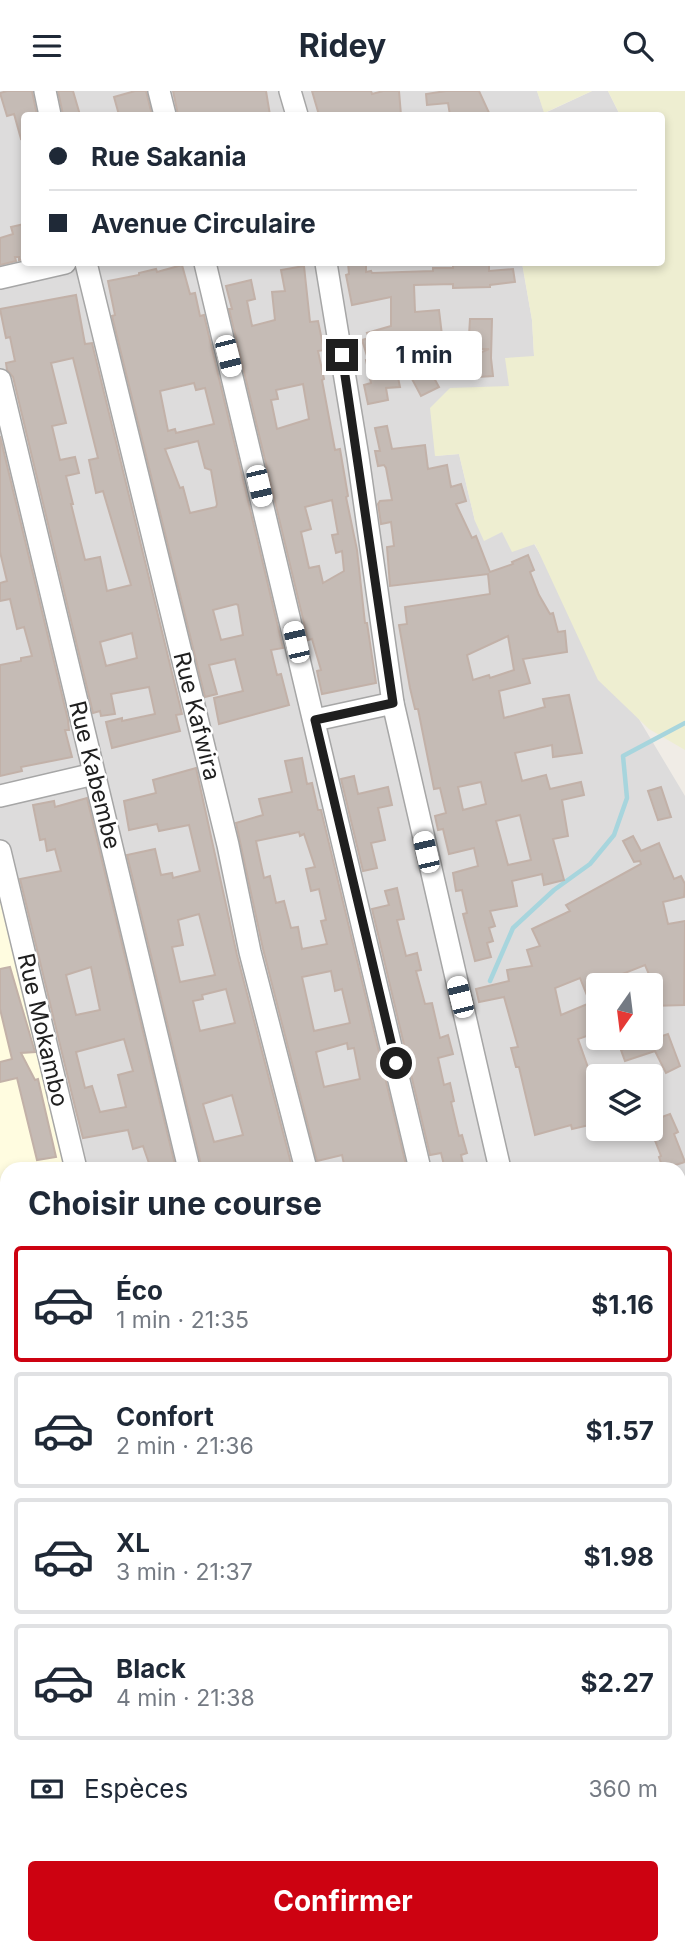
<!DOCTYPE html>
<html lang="fr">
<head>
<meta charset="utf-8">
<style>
  :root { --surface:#fff; --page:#f2f2f3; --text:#1f2937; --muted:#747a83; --line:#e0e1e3; --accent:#cd0211 }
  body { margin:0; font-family:Inter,sans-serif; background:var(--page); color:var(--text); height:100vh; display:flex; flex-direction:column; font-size:26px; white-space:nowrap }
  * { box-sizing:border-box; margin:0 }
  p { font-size:23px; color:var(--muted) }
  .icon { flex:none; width:38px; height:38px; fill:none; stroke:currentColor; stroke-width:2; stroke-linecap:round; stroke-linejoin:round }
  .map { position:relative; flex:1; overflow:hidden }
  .panel { position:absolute; left:0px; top:1071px; width:686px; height:793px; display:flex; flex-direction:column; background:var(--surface); border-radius:21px 21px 0 0; box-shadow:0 4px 10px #0003 }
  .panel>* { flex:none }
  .banner { position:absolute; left:21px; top:21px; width:644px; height:154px; border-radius:7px; box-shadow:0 4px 10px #0003; display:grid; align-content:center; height:154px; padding:0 28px; background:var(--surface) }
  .needle { width:46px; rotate:194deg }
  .buttons { position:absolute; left:586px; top:882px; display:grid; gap:14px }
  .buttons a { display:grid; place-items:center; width:77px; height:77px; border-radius:7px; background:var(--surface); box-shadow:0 4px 10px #0003; font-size:35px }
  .end { position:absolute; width:32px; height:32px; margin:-16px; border:9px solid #1f1f1f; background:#fff; box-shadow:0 0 0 4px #fff }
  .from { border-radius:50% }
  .bubble { position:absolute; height:49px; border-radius:7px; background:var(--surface); box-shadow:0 4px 10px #0003; font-size:23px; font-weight:700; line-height:49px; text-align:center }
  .car { position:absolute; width:21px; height:42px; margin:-21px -10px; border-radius:9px; box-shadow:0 0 5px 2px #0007; background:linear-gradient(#fff 24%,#345 0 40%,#fff 0 76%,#345 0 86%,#fff 0) }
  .banner b { display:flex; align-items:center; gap:24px; height:66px; font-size:26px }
  .banner b+b { border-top:2px solid var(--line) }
  .banner i { width:18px; height:18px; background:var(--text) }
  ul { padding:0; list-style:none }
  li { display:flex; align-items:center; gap:21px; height:116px; margin:0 14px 10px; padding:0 14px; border:4px solid var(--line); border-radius:7px }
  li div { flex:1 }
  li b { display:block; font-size:26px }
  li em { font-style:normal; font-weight:700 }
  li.on { border-color:var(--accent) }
  li>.icon { width:63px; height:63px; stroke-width:1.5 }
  h2 { padding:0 28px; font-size:32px; line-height:84px }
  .pay { display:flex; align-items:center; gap:18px; height:77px; padding:0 28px; font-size:26px }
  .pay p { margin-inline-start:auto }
  .cta { display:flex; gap:14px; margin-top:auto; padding:14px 28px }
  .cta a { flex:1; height:80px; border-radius:7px; background:var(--accent); color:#fff; font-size:28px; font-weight:700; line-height:80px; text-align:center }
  header { display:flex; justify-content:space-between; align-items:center; height:91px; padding:0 28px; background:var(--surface); font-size:32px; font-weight:700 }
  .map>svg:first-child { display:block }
</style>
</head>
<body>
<header><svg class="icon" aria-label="menu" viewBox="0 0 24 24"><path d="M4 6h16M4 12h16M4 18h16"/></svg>Ridey<svg class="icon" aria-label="search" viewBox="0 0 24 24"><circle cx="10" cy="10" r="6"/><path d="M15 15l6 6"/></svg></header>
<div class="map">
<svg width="685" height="1863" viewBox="0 0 685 1863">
  <rect width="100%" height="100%" fill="#f0ece6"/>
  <path fill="#dddcdc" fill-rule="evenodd" d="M0 0H537L545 22 592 0H608L620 24H24V172H522L532 229 534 265 509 295 435 365 459 363 475 430 534 453 685 705V1863H0ZM598 894H651V947H598ZM598 985H651V1038H598ZM7 1078H679V1857H7Z"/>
  <polygon fill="#fffce0" points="0,802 65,1078 7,1078 7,1152 0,1154"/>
  <g fill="#eeeed1">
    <polygon points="537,0 592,0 544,22"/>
    <polygon points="608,0 685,0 685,659 649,638 598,589 535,453 512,461 502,441 484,450 475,430 459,363 435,365 430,317 450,297 509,295 505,267 534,265 532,229 522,172 662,172 662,24 620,24"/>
  </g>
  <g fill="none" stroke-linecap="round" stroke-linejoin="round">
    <polyline stroke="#a7d5dd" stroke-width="4.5" points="490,890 513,837 554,799 590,773 614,744 627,707 623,665 685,632"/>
  </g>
  <g fill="#c5bbb5" stroke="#c2b1a8" stroke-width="2" fill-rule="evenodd">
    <polygon points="7,0 32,0 37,24 24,24 24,47 21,48 14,23 7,25 0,2"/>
    <polygon points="58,0 73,0 80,24 63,24"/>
    <polygon points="135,0 146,0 152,24 119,24 114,6"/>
    <polygon points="173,0 266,0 270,24 178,24"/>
    <polygon points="312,0 371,0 372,3 383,0 399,0 401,24 319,24"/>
    <polygon points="446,0 479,0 490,24 450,24 448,12 427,14 426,3"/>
    <polygon points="24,133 24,168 19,169 19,166 15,166 16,170 0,174 0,147 13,143 11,136"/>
    <polygon points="348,172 366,172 366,181 371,180 372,182 433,180 433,177 453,177 453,172 489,172 489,180 513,178 515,191 490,194 490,196 453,197 453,193 414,194 415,221 439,219 442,244 469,244 470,228 492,228 491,267 493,285 478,286 477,263 489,258 392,258 400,296 386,297 388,309 368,313 364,294 371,292 366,269 368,268 362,249 369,247 367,242 391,235 391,206 352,214 346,184 349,183"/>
    <path d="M182 174 190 203 195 202 200 225 204 224 283 557 271 559 277 584 281 583 289 614 219 633 214 607 243 600 235 568 209 574 217 603 205 606 112 225 115 224 108 190 139 184V182L156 178 157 181ZM194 292 196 299 205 297 214 333 176 342 175 338 168 340 160 300ZM198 350 205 377 211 379 217 413 216 416 190 422 183 396 180 397 165 358ZM236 513 238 514 243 544 221 549 213 519Z"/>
    <path d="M304 175 310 231 318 230 324 259 318 260 324 288 322 289 335 359 340 358 348 405 346 406 357 459 365 532H367L376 592 322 603 317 580 321 579 312 548 308 549 229 218H232L226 195 251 189 255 208 247 210 252 235 275 229 272 201 285 200 281 179ZM303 293 309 328 277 338 271 309 278 308 276 299ZM332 409 338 443 332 444 336 462 342 460 344 480 323 492 319 475 309 477 301 441 311 438 305 416Z"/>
    <path d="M76 204 85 253 92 252 182 623 176 624 180 640 112 657 106 631 122 627V630L155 623 149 596 111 603 115 623 101 625 100 620 93 622 13 286 7 279 6 272 15 270 10 246 6 247 0 218ZM73 267 98 367 89 369 96 402 103 400 131 494 107 500 100 466 85 469 71 413H73L66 385 79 382 75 366 60 369 52 335 66 332 51 272ZM132 542 137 567 106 575 100 551Z"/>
    <polygon points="434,287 439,296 421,305 412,288"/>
    <path d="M387 335 392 358 425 354 428 378 447 374 451 396 461 393 466 410 456 413 472 447 476 445 490 481 513 473 512 471 528 464 534 479 530 481 539 504 550 523 553 522 558 541 565 540 567 561 523 568 530 592 499 600 504 627 545 616 543 608 569 604 582 662 553 666 552 654 515 662 522 690 546 684 550 698 581 691 584 704 562 709 568 745 553 748 564 789 544 794 542 783 512 790 517 815 490 820 495 835 489 837 493 850 487 852 491 866 475 870 463 823 467 822 462 799 456 800 453 782 478 775 474 757 449 763 443 738 438 739 435 725 446 722 440 697 434 698 418 618H415L410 597 399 534 407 533 405 516 490 503 488 483 390 495 387 456 394 455 391 431 381 433 378 413 380 410 392 409 386 377 384 374 378 375 375 360H380L375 337ZM508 545 514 579 490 587 489 584 473 589 467 564ZM481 691 486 713 463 719 458 696ZM520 724 531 769 508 774 496 730Z"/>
    <polygon points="0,345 68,629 69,639 65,639 72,666 21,676 22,680 0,685 0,574 21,570 21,567 32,565 24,536 17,538 10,508 0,510 0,492 7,490 0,461"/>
    <path d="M302 667 307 693 312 692 318 719H321L407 1078H345L342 1064 317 1070 263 858 236 732 263 724 259 708 292 701 285 670ZM299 741 300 745 304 743 315 776 306 778 311 800 319 798 326 829 321 830 327 853 302 858 298 836 291 837 284 810 276 812 270 785 264 787 256 750ZM331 880 335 900 342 898 350 932 314 940 302 886ZM347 952 348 958 354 957 360 988 324 996 316 961Z"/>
    <path d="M196 677 237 864 292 1076 283 1078H202L127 764 155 758 161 784 172 782 173 787 200 780 189 734 159 740 157 733 129 739 124 710 156 702 153 689ZM199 823 215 884 180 891 172 856 183 854 178 829ZM226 898 235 932 200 940 193 910 203 908 202 904ZM232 1004 243 1044 214 1051 203 1013Z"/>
    <polygon points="354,685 358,703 388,696 392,714 378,717 385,749 371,752 377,777 363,780 341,688"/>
    <polygon points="661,696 671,726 658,729 648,700"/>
    <path d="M87 707 176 1078H151L143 1055 133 1058 128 1039 83 1047 76 1020 20 788 61 780 55 758 47 760 45 748 40 749 33 714 54 710 55 716ZM91 876 100 919 76 924 66 884ZM124 948 133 980 118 984 126 1016 100 1021 92 995 85 997 76 961Z"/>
    <path d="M633 745 641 760 659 752 674 788 681 785 685 793 684 806 663 811 668 833 685 830 684 914 651 915V903L657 902 645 874 617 885 618 889 598 894V941L578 948 598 1005V1032L572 1038 571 1034 535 1044 519 976H516L511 957 518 956 504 906 479 911 476 898 509 890 507 879 532 875 527 859 540 855 532 838 570 820 566 814 641 773 640 770 634 771 623 750ZM580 887 590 912 561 924 555 897Z"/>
    <polygon points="397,797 404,828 397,829 406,865 417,862 421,879 416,880 425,913 432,912 440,947 448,944 453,963 438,967 444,994 450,992 454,1010 451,1011 459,1045 462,1044 467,1062 461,1064 464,1078 445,1078 441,1062 430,1064 372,818 389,814 385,800"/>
    <polygon points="10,876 35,961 21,962 35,989 38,988 56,1066 37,1069 17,987 0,991 0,971 12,968 0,918 0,878"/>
    <polygon points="668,943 680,975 666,982 655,960 625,970 621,959"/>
    <polygon points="670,1023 678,1041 674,1043 685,1071 663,1078 659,1066 661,1065 651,1039 651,1030"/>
  </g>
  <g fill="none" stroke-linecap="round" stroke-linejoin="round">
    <defs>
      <g id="minor">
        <polyline points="45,0 50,24"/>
        <polyline points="159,0 165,24"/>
        <polyline points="290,0 297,24"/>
        <polyline points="86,172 228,754 250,861 306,1078"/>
        <polyline points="205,172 420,1078"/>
        <polyline points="326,172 358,366 393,612 500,1078"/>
        <polyline points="0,187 65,172"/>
        <polyline points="0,289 189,1078"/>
        <polyline points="315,629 393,612"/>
        <polyline points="0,705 94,683"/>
        <polyline points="0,760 76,1078"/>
        <polyline points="0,1225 7,1223"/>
        <polyline points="0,1305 7,1334"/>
        <polyline points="679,1723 685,1721"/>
        <polyline points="0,1732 7,1731"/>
        <polyline points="0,1853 2,1863"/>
        <polyline points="133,1857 135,1863"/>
        <polyline points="263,1857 264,1863"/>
        <polyline points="376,1857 378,1863"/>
        <polyline points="493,1857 494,1863"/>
        <polyline points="603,1857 604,1863"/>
      </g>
    </defs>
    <use href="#minor" stroke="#a6a6a6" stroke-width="24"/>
    <use href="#minor" stroke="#fff" stroke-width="21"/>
  </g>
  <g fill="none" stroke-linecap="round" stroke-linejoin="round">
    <polyline stroke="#1f1f1f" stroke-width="9" points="342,264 393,612 315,629 396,972"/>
  </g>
  <g text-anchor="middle" stroke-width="5" stroke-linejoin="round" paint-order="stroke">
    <g font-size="23" fill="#1f1f1f" stroke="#fff">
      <text transform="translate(197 625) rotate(76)" y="8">Rue Kafwira</text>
      <text transform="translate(95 684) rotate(76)" y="8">Rue Kabembe</text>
      <text transform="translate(43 939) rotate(77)" y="8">Rue Mokambo</text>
    </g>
  </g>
</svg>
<div class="buttons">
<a><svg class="needle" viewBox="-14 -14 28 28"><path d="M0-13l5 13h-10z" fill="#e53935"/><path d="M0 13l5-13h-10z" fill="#747a83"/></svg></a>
<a><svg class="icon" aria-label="layers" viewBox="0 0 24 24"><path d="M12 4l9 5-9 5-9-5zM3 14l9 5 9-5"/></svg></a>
</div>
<i class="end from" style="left:396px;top:972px"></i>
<i class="end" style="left:342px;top:264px"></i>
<div class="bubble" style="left:366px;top:240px;width:116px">1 min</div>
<i class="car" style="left:228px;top:265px;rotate:166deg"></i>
<i class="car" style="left:259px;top:395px;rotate:167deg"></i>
<i class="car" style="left:296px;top:551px;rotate:347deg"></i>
<i class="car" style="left:426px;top:761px;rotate:347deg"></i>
<i class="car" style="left:460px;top:906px;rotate:346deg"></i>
<div class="banner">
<b><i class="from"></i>Rue Sakania</b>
<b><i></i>Avenue Circulaire</b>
</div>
<section class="panel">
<h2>Choisir une course</h2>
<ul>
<li class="on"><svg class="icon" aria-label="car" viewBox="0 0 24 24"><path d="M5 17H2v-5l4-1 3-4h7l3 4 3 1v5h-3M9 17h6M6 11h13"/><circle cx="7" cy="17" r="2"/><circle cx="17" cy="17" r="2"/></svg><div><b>Éco</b><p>1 min · 21:35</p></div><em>$1.16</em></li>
<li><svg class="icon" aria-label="car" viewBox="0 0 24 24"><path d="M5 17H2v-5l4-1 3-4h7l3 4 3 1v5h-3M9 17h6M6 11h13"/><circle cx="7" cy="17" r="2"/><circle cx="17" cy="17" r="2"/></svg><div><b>Confort</b><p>2 min · 21:36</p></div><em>$1.57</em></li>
<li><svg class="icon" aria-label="car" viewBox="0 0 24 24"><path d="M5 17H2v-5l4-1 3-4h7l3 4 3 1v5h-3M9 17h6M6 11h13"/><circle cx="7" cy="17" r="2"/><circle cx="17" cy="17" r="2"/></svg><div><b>XL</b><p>3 min · 21:37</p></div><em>$1.98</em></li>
<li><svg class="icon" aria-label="car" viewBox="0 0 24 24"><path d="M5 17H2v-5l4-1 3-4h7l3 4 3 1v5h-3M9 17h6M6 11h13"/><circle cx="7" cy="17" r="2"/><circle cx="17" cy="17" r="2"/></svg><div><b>Black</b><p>4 min · 21:38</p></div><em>$2.27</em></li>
</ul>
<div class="pay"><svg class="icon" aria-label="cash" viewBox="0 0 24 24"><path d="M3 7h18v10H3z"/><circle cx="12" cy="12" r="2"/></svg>Espèces<p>360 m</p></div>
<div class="cta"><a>Confirmer</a></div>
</section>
</div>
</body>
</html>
